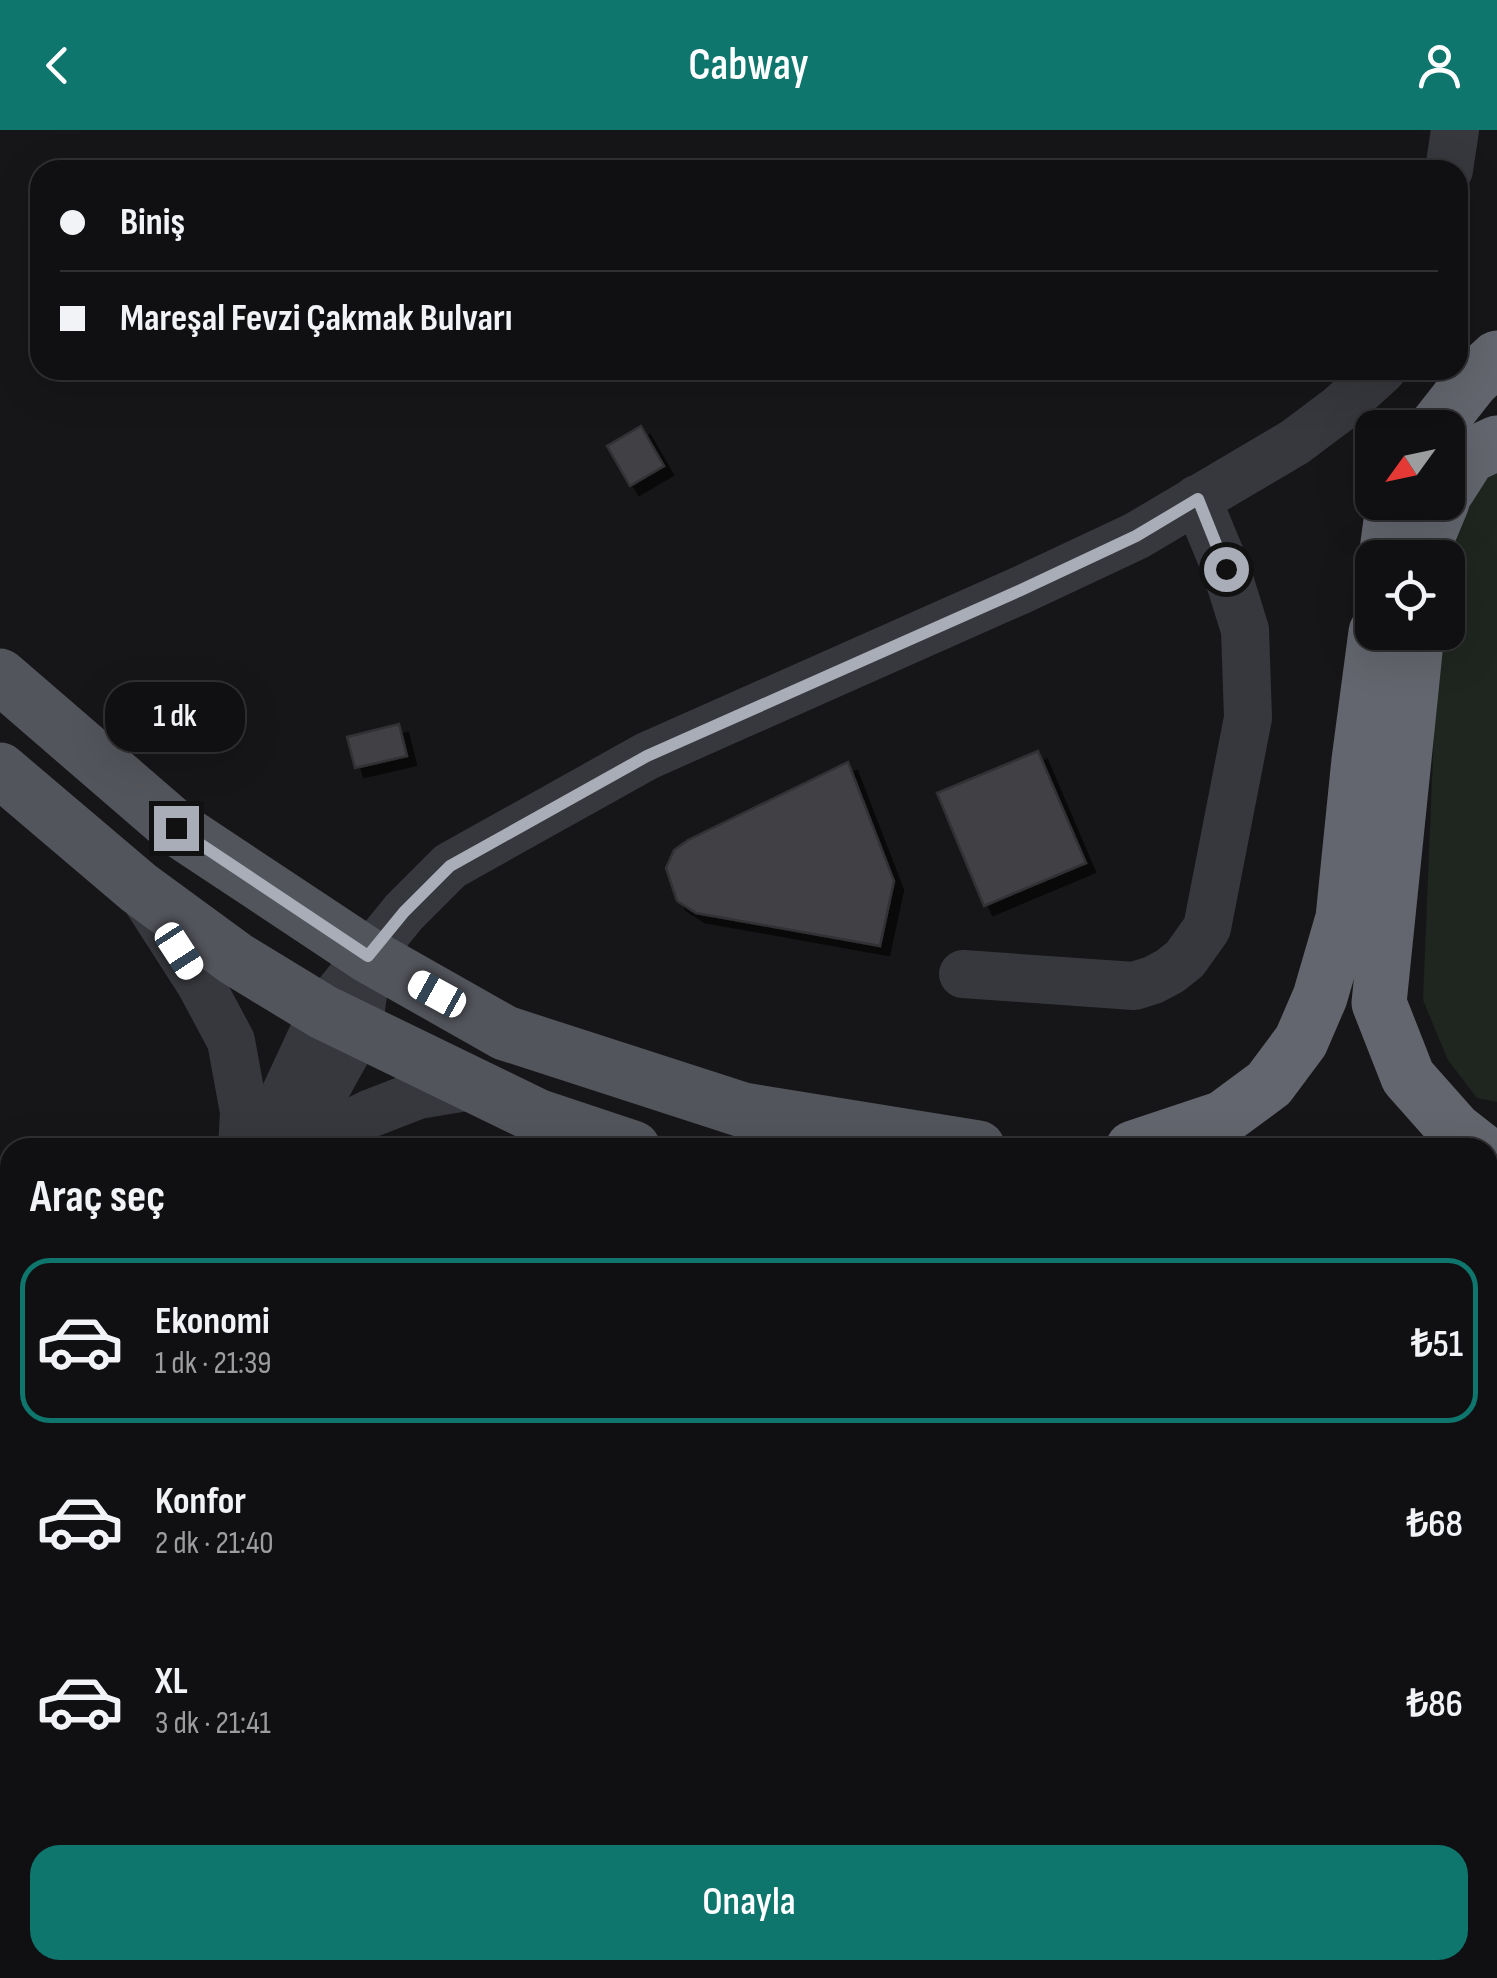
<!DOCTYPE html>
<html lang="tr">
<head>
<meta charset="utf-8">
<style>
  :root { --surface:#101012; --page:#19191b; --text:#f1f3f6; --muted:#9c9d9f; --line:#303032; --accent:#0f766e }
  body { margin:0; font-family:"Sofia Sans Condensed",sans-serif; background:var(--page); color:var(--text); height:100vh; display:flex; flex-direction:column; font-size:38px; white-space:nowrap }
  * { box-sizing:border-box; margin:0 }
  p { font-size:32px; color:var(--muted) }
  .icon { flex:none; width:55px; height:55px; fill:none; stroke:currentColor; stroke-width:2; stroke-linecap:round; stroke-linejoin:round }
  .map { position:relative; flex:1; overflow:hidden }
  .side { position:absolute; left:0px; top:1008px; width:1498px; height:842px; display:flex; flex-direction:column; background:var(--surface); border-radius:30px 30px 0 0; box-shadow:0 10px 40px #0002,0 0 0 2px var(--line) }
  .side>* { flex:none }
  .hud { position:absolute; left:30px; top:30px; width:1438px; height:220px; border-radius:30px; box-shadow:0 10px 40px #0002,0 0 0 2px var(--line); display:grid; align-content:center; height:220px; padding:0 30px; background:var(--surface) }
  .needle { width:65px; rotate:237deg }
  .fabs { position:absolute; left:1355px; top:280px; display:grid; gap:20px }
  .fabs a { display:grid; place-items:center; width:110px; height:110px; border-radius:20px; background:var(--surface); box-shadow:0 10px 40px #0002,0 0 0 2px var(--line); font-size:50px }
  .end { position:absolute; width:45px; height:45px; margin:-22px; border:12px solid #a8adb8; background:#111; box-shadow:0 0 0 5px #111 }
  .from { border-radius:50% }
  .bubble { position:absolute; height:70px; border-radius:30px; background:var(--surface); box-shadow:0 10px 40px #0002,0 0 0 2px var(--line); font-size:32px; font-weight:600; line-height:70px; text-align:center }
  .car { position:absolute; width:30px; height:60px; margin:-30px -15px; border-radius:12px; box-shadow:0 0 8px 2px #0007; background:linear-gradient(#fff 24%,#345 0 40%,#fff 0 76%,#345 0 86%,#fff 0) }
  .hud b { display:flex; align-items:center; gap:35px; height:95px; font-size:38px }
  .hud b+b { border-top:2px solid var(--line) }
  .hud i { width:25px; height:25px; background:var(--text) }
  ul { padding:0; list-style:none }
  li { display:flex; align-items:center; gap:30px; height:165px; margin:0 20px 15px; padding:0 10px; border:5px solid transparent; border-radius:30px }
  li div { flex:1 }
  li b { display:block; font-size:38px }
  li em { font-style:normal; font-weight:600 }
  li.current { border-color:var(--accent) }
  li>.icon { width:90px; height:90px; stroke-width:1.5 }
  h2 { padding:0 30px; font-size:45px; line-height:120px }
  .primary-button { display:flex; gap:20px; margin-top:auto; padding:20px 30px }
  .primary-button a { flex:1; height:115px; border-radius:30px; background:var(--accent); color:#fff; font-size:40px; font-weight:600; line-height:115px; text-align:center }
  header { display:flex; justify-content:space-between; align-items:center; height:130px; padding:0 30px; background:var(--accent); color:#fff; font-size:45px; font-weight:600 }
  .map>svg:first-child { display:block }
</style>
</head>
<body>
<header><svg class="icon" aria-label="back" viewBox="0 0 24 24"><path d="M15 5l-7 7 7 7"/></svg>Cabway<svg class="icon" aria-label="person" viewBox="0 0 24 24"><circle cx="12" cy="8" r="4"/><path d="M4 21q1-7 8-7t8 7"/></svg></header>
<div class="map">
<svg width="1497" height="1848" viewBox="0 0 1497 1848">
  <defs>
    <filter id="shadow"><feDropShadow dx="9" dy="9" stdDeviation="0" flood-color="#0009"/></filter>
  </defs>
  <rect width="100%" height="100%" fill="#161618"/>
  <g fill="#1e261f">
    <polygon points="1497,342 1497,972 1477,968 1448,930 1423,870 1438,503 1448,502 1448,428 1471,358"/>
    <polygon points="1491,1159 1497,1159 1497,1295 1488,1304 1488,1164"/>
  </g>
  <g fill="#404145" stroke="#303034" stroke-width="2.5" filter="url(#shadow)">
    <polygon points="641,296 664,336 630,356 607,316"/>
    <polygon points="399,594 407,626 355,638 347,607"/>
    <polygon points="1038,621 1086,733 984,776 937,663"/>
    <polygon points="848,632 894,751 880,816 696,783 677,771 666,738 674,720 688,710"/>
    <polygon points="440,1840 527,1840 530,1848 444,1848"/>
    <polygon points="638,1840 741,1840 744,1848 641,1848"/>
    <polygon points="871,1840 980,1840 984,1848 874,1848"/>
  </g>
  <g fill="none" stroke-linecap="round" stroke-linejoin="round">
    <g stroke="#37383d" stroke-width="48">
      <polyline points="1449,40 1455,0"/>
      <polyline points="146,769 200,853 231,911 244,982 242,1018"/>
      <polyline points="963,844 1134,856 1153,850 1170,841 1185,829 1207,798 1248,588 1245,500 1226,439 1197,369"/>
      <polyline points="260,1018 323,882 404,782 450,736 647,626 1021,460 1136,406 1295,312 1339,279 1382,240"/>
      <polyline points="293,1018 358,901 363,864"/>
      <polyline points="304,1018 307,1014 369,984 418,965 472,956"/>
      <polyline points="0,1374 10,1369"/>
      <polyline points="0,1439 10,1428"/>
      <polyline points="155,1840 158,1848"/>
      <polyline points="1085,1840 1089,1848"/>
    </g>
    <g stroke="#53555c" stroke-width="55">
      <polyline points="0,546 176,698 369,826 505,903 743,980 978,1018"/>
      <polyline points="0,640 139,758 236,829 323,882 537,986 633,1018"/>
      <polyline points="1488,1050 1497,1051"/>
      <polyline points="1488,1110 1497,1111"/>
    </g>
    <g stroke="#63666e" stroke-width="55">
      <polyline points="1435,298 1472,251 1497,228"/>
      <polyline points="1448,359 1469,326 1497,313"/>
      <polyline points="1386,428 1391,391 1398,372"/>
      <polyline points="1425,428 1427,408 1442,372"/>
      <polyline points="1417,502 1379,873 1408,947 1455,1000 1478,1018"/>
      <polyline points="1133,1018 1223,988 1269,954 1301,911 1320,867 1343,788 1359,630 1376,502"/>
      <polyline points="1488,1350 1497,1343"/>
      <polyline points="1488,1550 1497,1570"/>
    </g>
  </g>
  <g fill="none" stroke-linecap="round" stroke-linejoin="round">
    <polyline stroke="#a8adb8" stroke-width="12" points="176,698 368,826 404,782 450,736 647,626 1021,460 1136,406 1198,369 1226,439"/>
  </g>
</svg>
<div class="fabs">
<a><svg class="needle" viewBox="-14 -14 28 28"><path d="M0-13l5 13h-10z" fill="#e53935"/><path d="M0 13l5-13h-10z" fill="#9c9d9f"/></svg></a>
<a><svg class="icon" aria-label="locate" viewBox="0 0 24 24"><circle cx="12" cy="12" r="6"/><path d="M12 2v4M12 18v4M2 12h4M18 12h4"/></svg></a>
</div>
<i class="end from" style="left:1226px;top:439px"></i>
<i class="end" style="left:176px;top:698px"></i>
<div class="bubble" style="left:105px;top:552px;width:140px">1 dk</div>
<i class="car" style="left:179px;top:821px;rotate:147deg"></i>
<i class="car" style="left:437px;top:864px;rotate:299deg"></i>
<div class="hud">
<b><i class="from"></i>Biniş</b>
<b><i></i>Mareşal Fevzi Çakmak Bulvarı</b>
</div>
<section class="side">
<h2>Araç seç</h2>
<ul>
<li class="current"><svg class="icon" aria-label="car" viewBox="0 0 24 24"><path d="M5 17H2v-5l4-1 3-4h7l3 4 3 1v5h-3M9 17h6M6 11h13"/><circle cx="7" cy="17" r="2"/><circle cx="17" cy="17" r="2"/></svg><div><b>Ekonomi</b><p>1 dk · 21:39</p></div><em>₺51</em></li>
<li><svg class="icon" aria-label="car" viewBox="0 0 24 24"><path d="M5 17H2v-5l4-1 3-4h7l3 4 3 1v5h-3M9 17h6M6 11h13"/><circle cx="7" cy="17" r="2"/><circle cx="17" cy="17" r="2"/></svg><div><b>Konfor</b><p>2 dk · 21:40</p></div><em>₺68</em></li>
<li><svg class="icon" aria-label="car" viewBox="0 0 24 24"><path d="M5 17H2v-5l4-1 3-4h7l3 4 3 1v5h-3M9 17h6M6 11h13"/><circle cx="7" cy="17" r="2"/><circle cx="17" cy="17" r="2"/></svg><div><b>XL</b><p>3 dk · 21:41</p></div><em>₺86</em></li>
</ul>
<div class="primary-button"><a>Onayla</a></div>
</section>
</div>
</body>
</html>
